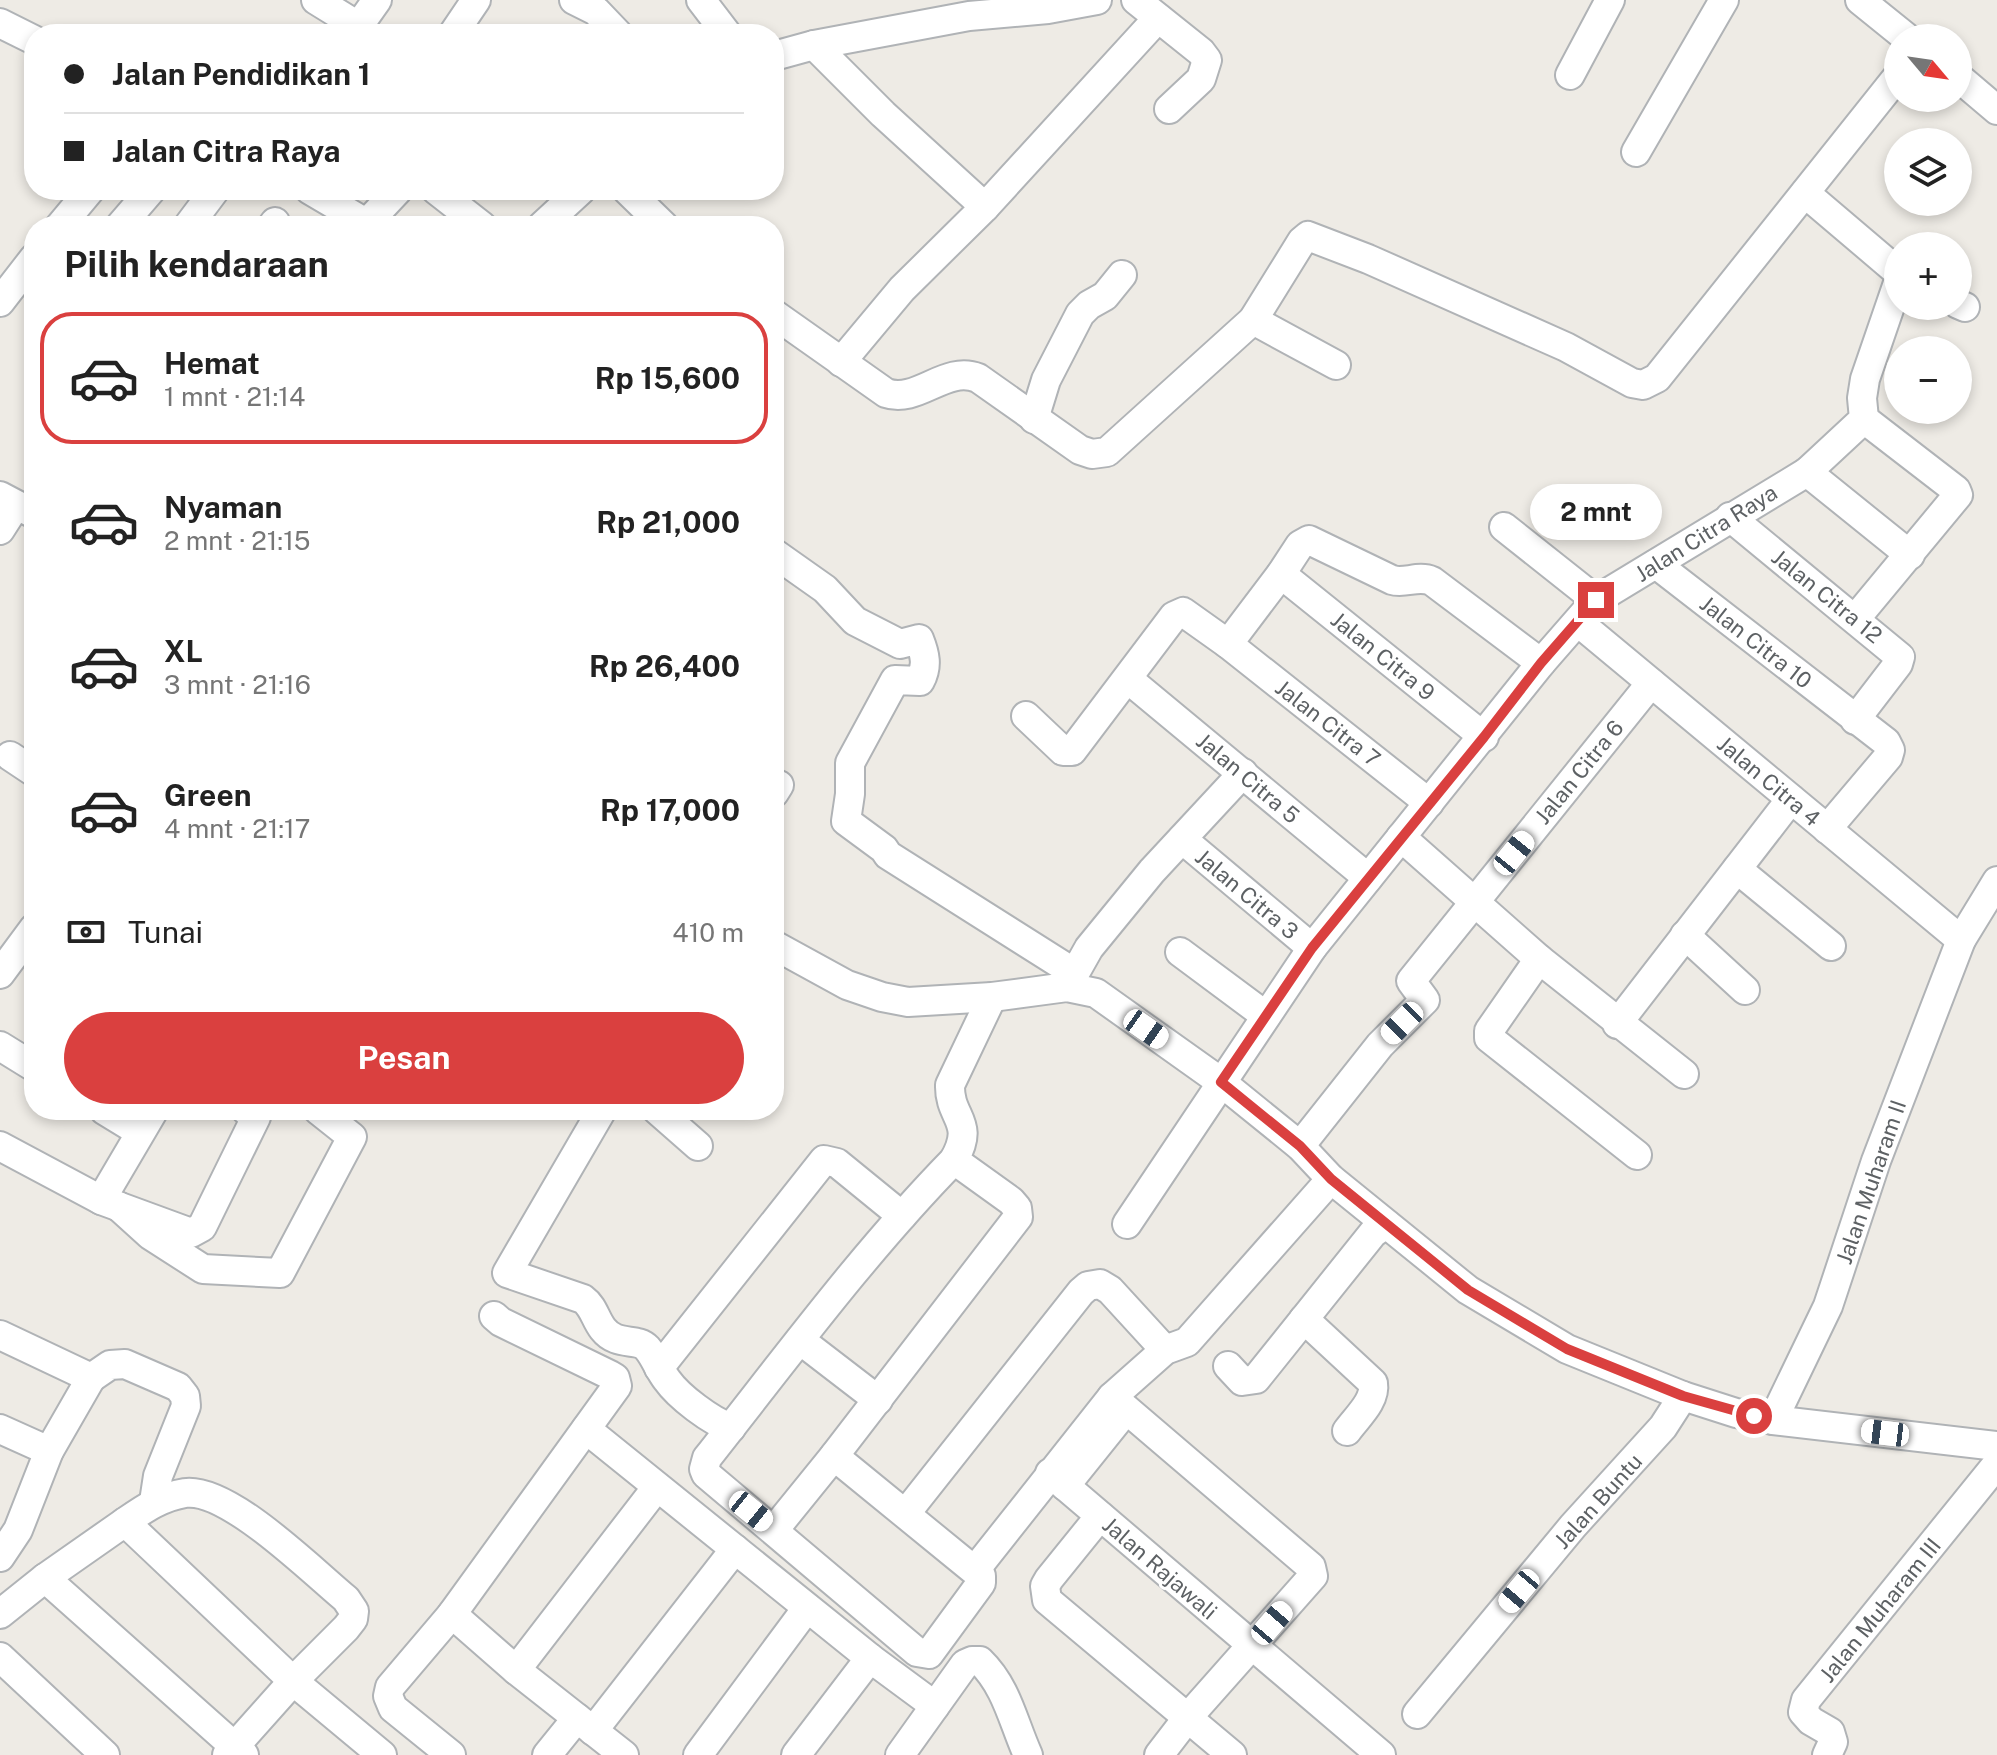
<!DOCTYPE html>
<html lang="id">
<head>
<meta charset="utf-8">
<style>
  :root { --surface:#fff; --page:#f6f6f6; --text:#222; --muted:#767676; --line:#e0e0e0; --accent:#da403f }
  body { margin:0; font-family:"Public Sans",sans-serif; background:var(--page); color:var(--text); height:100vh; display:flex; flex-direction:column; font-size:30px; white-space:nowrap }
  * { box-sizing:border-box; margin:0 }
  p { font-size:26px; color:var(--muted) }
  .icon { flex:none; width:44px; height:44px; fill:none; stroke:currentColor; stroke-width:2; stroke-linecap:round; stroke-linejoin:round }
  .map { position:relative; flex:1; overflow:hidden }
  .details { position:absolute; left:24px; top:216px; width:760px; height:904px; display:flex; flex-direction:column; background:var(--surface); border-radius:32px; box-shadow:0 4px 12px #0003 }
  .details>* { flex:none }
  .banner { position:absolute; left:24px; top:24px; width:760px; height:176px; border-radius:32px; box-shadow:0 4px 12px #0003; display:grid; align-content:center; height:176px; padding:0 40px; background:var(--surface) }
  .needle { width:52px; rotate:119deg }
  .buttons { position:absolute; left:1884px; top:24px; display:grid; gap:16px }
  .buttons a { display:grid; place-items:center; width:88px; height:88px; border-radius:50%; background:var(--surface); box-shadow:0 4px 12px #0003; font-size:40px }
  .end { position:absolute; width:36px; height:36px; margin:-18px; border:10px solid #da403f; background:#fff; box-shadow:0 0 0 4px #fff }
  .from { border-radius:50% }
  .bubble { position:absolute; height:56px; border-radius:28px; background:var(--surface); box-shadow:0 4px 12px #0003; font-size:26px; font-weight:700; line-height:56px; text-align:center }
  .car { position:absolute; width:24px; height:48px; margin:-24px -12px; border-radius:10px; box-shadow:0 0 6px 2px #0007; background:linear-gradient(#fff 24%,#345 0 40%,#fff 0 76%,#345 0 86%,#fff 0) }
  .banner b { display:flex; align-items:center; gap:28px; height:76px; font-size:30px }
  .banner b+b { border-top:2px solid var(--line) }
  .banner i { width:20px; height:20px; background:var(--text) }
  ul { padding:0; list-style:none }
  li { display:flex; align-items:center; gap:24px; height:132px; margin:0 16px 12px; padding:0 24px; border:4px solid transparent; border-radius:32px }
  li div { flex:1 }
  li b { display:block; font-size:30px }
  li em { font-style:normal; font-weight:700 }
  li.current { border-color:var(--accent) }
  li>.icon { width:72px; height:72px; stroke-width:1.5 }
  h2 { padding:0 40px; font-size:36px; line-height:96px }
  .pay { display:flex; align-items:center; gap:20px; height:88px; padding:0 40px; font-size:30px }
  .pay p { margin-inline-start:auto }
  .button { display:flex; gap:16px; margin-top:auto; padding:16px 40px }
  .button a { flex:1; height:92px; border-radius:48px; background:var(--accent); color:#fff; font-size:32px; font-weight:700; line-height:92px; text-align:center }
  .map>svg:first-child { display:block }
</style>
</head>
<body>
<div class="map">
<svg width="1997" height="1755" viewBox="0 0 1997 1755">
  <rect width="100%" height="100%" fill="#eeebe5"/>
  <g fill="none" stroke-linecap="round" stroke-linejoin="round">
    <defs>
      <g id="minor">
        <polyline points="316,0 358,26"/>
        <polyline points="574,0 596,11 618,34"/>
        <polyline points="701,0 727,34"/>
        <polyline points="1136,0 1201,52 1207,60 1201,79 1169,109"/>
        <polyline points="1860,0 1907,38"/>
        <polyline points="0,23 34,40"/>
        <polyline points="353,34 377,0"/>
        <polyline points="453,34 476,0"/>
        <polyline points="814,45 883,114 985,207"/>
        <polyline points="774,56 814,45 969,16 1048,9 1097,0"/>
        <polyline points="1570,75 1610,0"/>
        <polyline points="1958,77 1997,110"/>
        <polyline points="1636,152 1724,0"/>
        <polyline points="310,190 371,226"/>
        <polyline points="436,190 482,226"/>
        <polyline points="627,190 664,226"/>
        <polyline points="1805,193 1898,272"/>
        <polyline points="367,223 398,190"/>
        <polyline points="60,226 90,190"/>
        <polyline points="120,226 151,190"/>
        <polyline points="188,226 215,190"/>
        <polyline points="272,226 275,222"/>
        <polyline points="542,226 581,190"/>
        <polyline points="0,302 34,258"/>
        <polyline points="1958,304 1965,307"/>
        <path d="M774 314 886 393C918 404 945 365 978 378L1080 450 1092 454 1107 452 1253 320 1302 241 1308 236 1368 259 1566 347 1632 383 1643 385 1657 378 1898 76"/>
        <polyline points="1253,320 1336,365"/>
        <polyline points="841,362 902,289 985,207 1158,18"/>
        <polyline points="1034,419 1046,380 1080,314 1089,305 1105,296 1122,275"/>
        <polyline points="1807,472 1910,555"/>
        <polyline points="0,496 34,514"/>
        <polyline points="1730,517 1900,657 1898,664 1855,720"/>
        <polyline points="1504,527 1596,600"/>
        <polyline points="0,530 16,505"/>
        <path d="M774 553 825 589 855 621 900 644 919 639C925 654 928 666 920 681L895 680 850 763V794L846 821 884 849 888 855 1073 972"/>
        <polyline points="1656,564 1886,742 1890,750 1888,757 1827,829"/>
        <polyline points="1281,574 1484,737"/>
        <polyline points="1856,618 1958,495 1956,490 1864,419"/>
        <polyline points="1578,622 1961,940"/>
        <path d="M1228 644 1281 574 1300 545 1309 540 1392 580C1405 584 1418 575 1432 581L1541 663"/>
        <polyline points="1128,679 1368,878"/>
        <polyline points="1026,716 1063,751 1072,751 1174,616 1183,612 1228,644 1429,803"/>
        <polyline points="10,756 34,772"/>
        <polyline points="774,793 779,785"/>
        <polyline points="1401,837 1539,959 1684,1074"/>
        <polyline points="1182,839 1312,948"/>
        <polyline points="1737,869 1831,946"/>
        <polyline points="1685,935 1745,990"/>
        <polyline points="774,945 847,985 882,997 908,1002 992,997 1067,987 1096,993 1221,1082 1300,1146 1331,1179 1468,1290 1567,1349 1683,1396 1736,1413 1773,1420 1997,1446"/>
        <polyline points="1180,952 1266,1016"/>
        <polyline points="1539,959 1489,1031 1489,1038 1637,1155"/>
        <polyline points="0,974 34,928"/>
        <polyline points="1067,987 1089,948 1152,871 1243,773"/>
        <polyline points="1617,1024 1791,799"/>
        <polyline points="0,1046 34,1067"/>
        <polyline points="104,1110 140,1132"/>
        <path d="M602 1110 507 1273 583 1299C594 1307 595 1319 603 1329 617 1347 637 1337 647 1348 655 1357 659 1370 667 1380 679 1397 711 1421 731 1428"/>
        <polyline points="657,1110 698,1146"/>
        <polyline points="0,1146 101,1200 191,1233 202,1227 256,1117 246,1110"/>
        <polyline points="1300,1146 1380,1045 1425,1000 1411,981 1651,683"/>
        <polyline points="101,1200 154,1110"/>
        <polyline points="118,1206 150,1235 203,1269 280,1273 352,1137 318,1110"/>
        <polyline points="1127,1224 1312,948 1541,663 1596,600 1807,472 1864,419 1862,398 1865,379 1898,283"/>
        <path d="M1304 1319 1373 1383C1376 1401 1357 1417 1347 1431"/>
        <polyline points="0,1335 91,1378 49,1451 18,1530 0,1557"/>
        <polyline points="800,1340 878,1400"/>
        <polyline points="1228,1366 1242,1381 1256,1379 1373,1233 1386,1224"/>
        <polyline points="659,1368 824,1160 837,1163 902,1216"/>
        <polyline points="91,1378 110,1365 125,1364 178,1387 185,1396 186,1406 158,1476 154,1502"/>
        <polyline points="1112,1397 1311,1567 1313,1576 1189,1716 1159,1755"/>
        <polyline points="1773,1420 1828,1306 1876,1161 1961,940 1997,881"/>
        <polyline points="0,1429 49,1451"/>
        <polyline points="586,1429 870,1658 935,1706"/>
        <path d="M834 1456 981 1576V1583L929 1654 917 1652 706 1474 704 1469 707 1458C787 1357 864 1252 954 1160"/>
        <polyline points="1050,1473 1381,1755"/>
        <polyline points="1065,1486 1126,1410"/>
        <polyline points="906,1513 1081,1292 1088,1286 1100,1284 1110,1290 1165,1350"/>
        <polyline points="1100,1516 1049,1579 1045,1586 1047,1600 1232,1755"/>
        <path d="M125 1522C144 1509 161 1497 185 1493 228 1487 312 1571 346 1599L354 1611 353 1619 346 1628 293 1681 227 1755"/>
        <path d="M774 1530 834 1456 1018 1217 1017 1208 1011 1201 954 1160C976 1121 949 1119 950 1085L992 997"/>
        <polyline points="975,1570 1112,1397 1165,1350 1187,1342 1331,1179"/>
        <polyline points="45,1578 244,1755"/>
        <polyline points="0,1614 45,1578 125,1522 293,1681 382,1755"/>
        <polyline points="452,1614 516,1670 624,1755"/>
        <polyline points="0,1657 105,1755"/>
        <polyline points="516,1670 657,1487"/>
        <polyline points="1417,1714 1573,1526 1663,1427 1683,1396"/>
        <polyline points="593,1731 735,1549"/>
        <polyline points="451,1755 393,1708 388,1696 390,1687 452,1614 617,1386 615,1378 610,1375 501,1322 494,1316"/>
        <polyline points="547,1755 577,1718"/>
        <polyline points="698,1755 807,1608"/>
        <polyline points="796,1755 870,1658"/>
        <path d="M900 1755 965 1664 972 1661H980C1007 1687 1013 1722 1028 1755"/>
        <polyline points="1827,1755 1833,1742 1830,1732 1811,1721 1803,1712 1806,1700 1997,1464"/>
      </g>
    </defs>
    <use href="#minor" stroke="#b0b3b6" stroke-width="32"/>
    <use href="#minor" stroke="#fff" stroke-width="28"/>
  </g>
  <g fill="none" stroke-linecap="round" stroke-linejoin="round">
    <polyline stroke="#da403f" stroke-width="10" points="1596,600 1541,663 1484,737 1312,948 1221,1082 1300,1146 1331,1179 1468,1290 1567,1349 1683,1396 1754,1416"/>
  </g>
  <g text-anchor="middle" stroke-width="6" stroke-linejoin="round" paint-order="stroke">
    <g font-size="22" fill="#5d6164" stroke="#fff">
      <text transform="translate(1706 533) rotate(-32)" y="8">Jalan Citra Raya</text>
      <text transform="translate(1827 596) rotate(39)" y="8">Jalan Citra 12</text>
      <text transform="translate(1756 642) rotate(38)" y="8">Jalan Citra 10</text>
      <text transform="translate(1383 656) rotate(39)" y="8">Jalan Citra 9</text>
      <text transform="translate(1328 723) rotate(38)" y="8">Jalan Citra 7</text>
      <text transform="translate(1579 772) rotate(-51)" y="8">Jalan Citra 6</text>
      <text transform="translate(1248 778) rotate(40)" y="8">Jalan Citra 5</text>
      <text transform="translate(1769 781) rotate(40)" y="8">Jalan Citra 4</text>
      <text transform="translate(1247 894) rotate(40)" y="8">Jalan Citra 3</text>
      <text transform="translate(1871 1182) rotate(-71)" y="8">Jalan Muharam II</text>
      <text transform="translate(1598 1501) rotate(-48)" y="8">Jalan Buntu</text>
      <text transform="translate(1160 1568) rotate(41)" y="8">Jalan Rajawali</text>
      <text transform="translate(1880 1610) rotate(-51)" y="8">Jalan Muharam III</text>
    </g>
  </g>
</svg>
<div class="buttons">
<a><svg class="needle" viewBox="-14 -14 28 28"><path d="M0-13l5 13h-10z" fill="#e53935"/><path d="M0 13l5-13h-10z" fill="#767676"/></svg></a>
<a><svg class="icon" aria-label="layers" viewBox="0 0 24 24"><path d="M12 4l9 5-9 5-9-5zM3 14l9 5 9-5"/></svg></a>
<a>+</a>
<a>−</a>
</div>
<i class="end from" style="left:1754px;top:1416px"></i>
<i class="end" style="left:1596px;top:600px"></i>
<div class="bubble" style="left:1530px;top:484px;width:132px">2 mnt</div>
<i class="car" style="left:1514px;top:853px;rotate:39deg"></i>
<i class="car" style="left:1402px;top:1023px;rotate:225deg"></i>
<i class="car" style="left:1146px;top:1029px;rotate:125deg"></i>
<i class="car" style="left:1885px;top:1433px;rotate:277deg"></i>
<i class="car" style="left:751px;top:1511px;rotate:129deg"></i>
<i class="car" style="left:1519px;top:1591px;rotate:220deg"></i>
<i class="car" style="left:1272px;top:1623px;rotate:41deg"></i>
<div class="banner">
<b><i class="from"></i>Jalan Pendidikan 1</b>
<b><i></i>Jalan Citra Raya</b>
</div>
<section class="details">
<h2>Pilih kendaraan</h2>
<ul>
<li class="current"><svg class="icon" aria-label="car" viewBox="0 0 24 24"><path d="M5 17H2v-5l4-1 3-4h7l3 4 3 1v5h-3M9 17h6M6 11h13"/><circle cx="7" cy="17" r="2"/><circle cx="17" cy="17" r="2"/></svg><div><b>Hemat</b><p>1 mnt · 21:14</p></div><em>Rp 15,600</em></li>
<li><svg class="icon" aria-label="car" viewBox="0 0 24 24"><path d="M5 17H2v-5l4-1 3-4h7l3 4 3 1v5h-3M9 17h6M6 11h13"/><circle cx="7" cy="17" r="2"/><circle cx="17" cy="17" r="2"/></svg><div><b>Nyaman</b><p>2 mnt · 21:15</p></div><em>Rp 21,000</em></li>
<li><svg class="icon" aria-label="car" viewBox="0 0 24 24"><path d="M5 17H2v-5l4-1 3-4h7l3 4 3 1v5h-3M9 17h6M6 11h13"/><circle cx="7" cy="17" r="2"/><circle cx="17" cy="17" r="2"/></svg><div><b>XL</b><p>3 mnt · 21:16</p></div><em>Rp 26,400</em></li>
<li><svg class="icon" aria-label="car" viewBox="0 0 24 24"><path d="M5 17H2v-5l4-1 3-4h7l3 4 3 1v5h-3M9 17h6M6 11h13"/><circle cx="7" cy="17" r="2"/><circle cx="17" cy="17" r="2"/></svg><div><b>Green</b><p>4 mnt · 21:17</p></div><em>Rp 17,000</em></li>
</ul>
<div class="pay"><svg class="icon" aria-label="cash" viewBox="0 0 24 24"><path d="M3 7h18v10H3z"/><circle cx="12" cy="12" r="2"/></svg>Tunai<p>410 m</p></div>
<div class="button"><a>Pesan</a></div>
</section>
</div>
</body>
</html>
